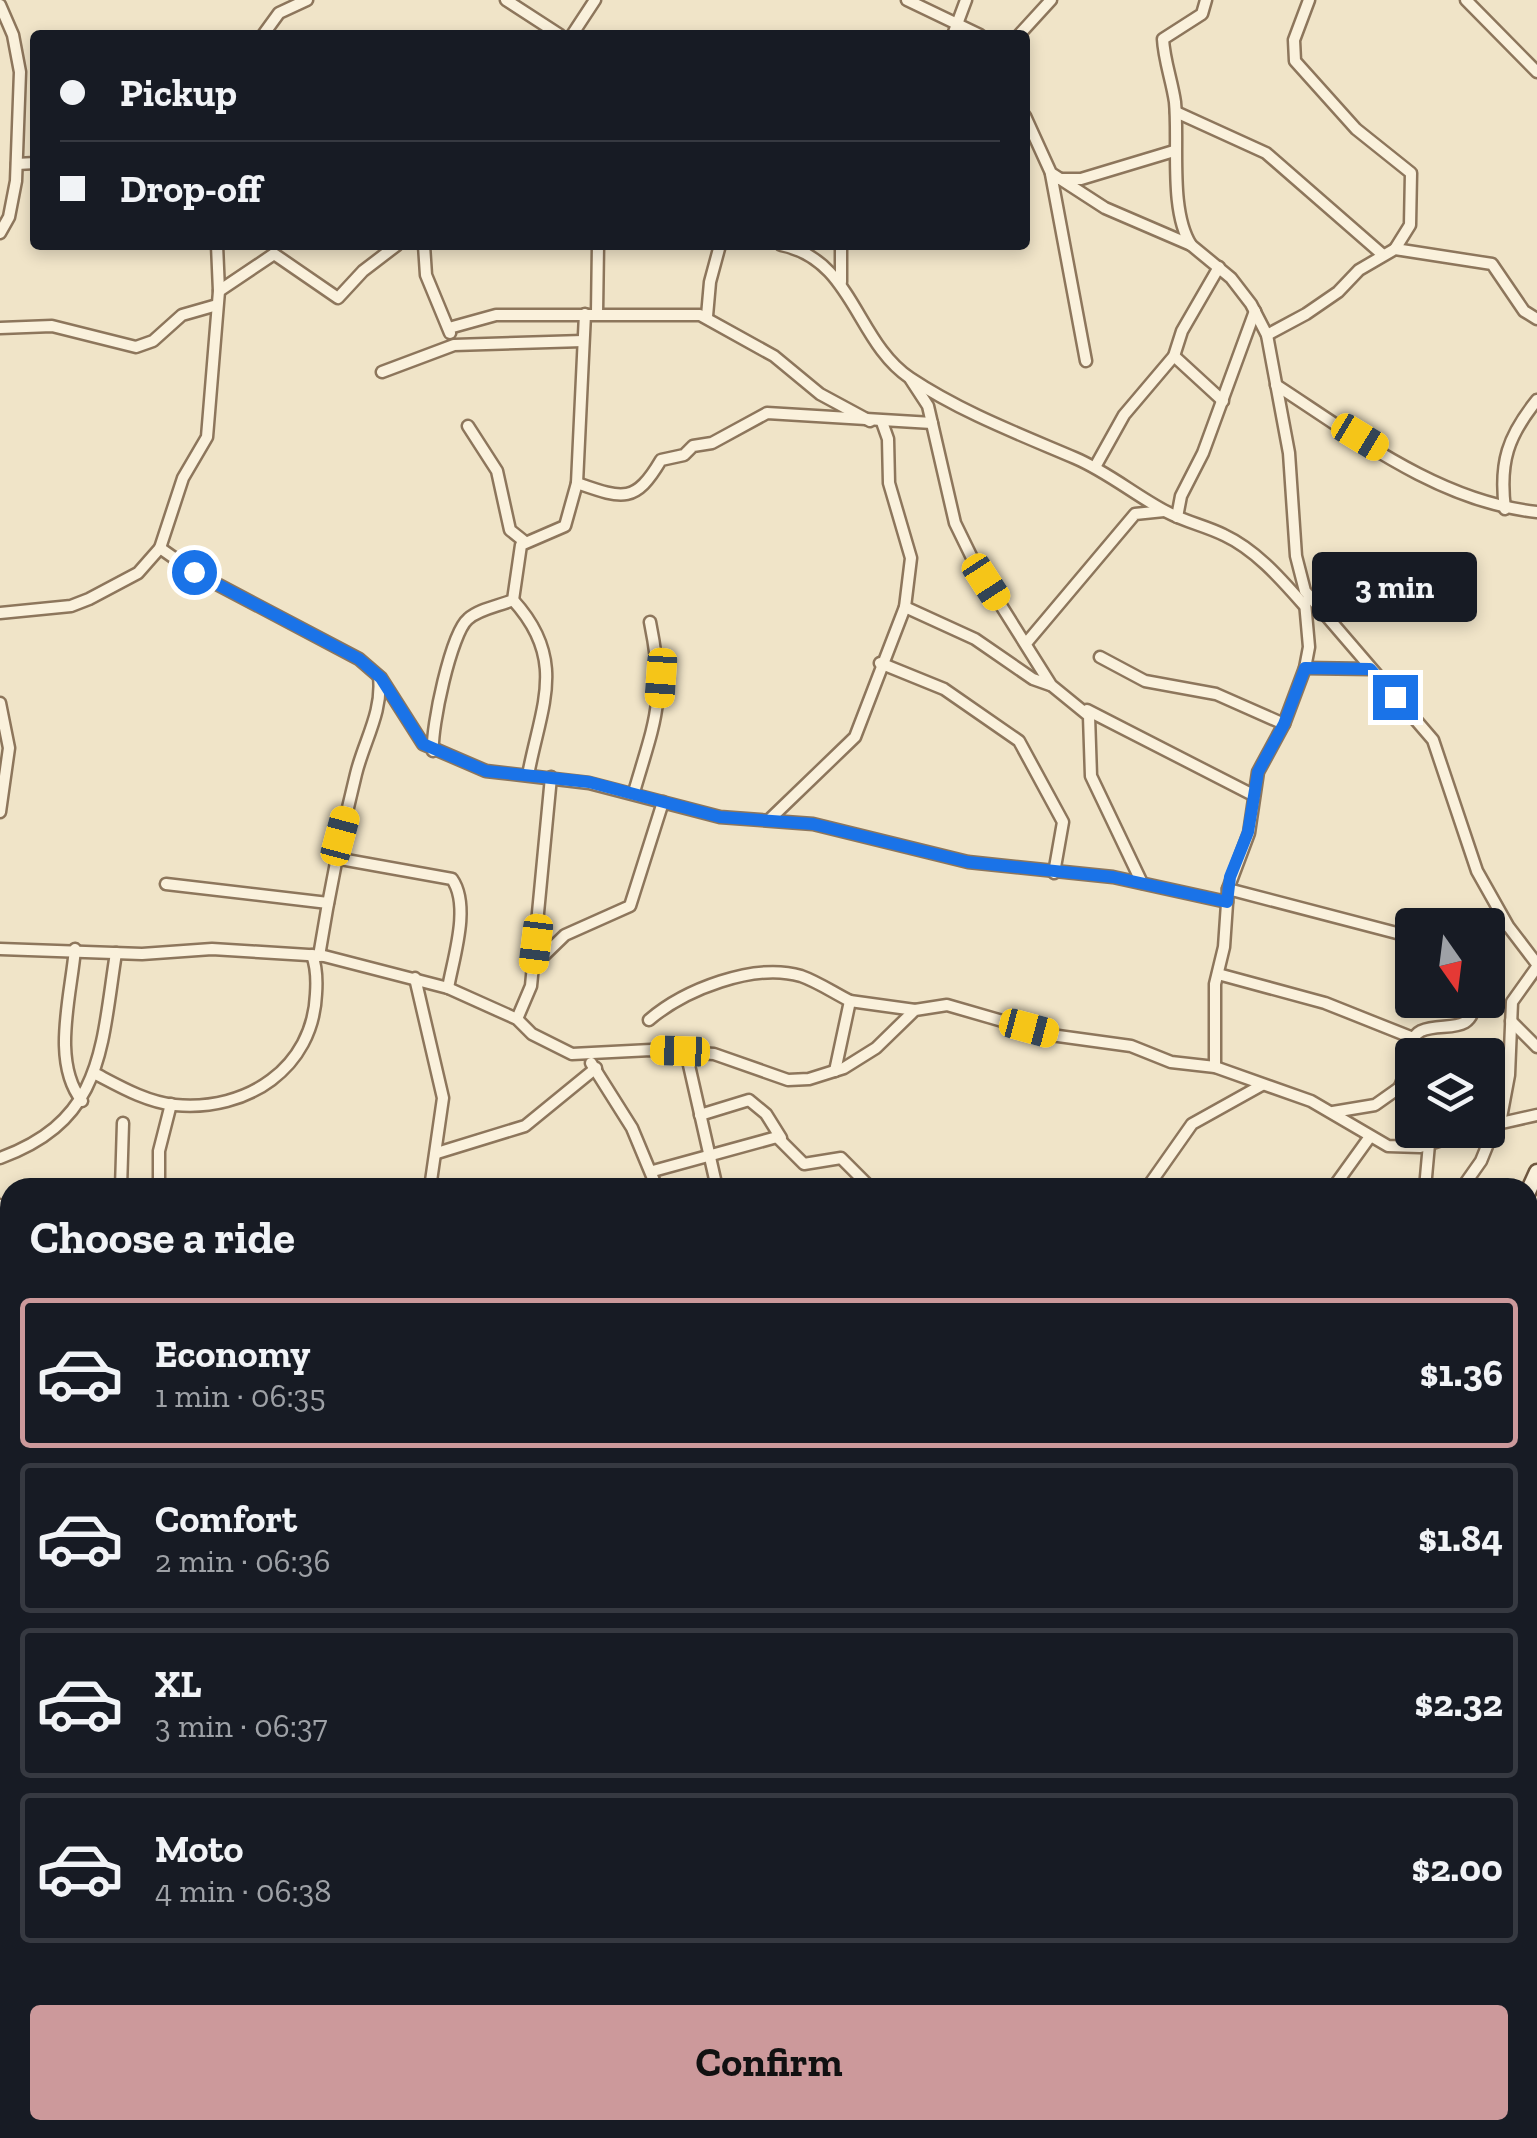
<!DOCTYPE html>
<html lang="en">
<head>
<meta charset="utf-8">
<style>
  :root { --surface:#171b24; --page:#20242c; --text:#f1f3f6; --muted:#9ea1a6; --line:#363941; --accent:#cc999b }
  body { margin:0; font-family:"Zilla Slab",serif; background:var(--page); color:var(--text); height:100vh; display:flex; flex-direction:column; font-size:38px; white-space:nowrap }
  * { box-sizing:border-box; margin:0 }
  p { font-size:32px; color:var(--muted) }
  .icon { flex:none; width:55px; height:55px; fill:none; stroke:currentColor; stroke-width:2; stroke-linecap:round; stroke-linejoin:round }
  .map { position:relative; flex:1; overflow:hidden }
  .details { position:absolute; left:0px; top:1178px; width:1538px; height:962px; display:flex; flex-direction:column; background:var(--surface); border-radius:30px 30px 0 0; box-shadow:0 5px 15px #0003 }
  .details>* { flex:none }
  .hud { position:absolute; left:30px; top:30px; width:1000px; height:220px; border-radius:10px; box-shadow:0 5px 15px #0003; display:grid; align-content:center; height:220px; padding:0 30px; background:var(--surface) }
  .needle { width:65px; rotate:166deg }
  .buttons { position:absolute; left:1395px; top:908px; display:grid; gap:20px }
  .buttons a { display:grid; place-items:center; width:110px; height:110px; border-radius:10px; background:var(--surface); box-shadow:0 5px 15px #0003; font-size:50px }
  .end { position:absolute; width:45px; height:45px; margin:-22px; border:12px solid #1a73e8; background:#fff; box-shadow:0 0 0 5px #fff }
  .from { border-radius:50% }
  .bubble { position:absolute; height:70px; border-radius:10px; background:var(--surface); box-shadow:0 5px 15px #0003; font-size:32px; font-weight:800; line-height:70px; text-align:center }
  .car { position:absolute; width:30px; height:60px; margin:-30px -15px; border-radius:12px; box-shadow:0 0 8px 2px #0007; background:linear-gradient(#f5c518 24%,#345 0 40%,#f5c518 0 76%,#345 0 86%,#f5c518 0) }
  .hud b { display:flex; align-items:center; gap:35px; height:95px; font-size:38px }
  .hud b+b { border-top:2px solid var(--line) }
  .hud i { width:25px; height:25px; background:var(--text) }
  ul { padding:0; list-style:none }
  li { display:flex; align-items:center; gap:30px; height:150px; margin:0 20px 15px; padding:0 10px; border:5px solid var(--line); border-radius:10px }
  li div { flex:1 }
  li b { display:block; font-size:38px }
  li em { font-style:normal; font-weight:800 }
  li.current { border-color:var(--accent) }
  li>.icon { width:90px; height:90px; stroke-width:1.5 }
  h2 { padding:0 30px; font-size:45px; line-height:120px }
  .button { display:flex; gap:20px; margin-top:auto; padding:20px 30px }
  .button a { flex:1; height:115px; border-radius:10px; background:var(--accent); color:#111; font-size:40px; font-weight:800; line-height:115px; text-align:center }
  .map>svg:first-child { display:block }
</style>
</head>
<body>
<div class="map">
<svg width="1537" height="2138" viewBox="0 0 1537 2138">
  <rect width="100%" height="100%" fill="#f0e4c8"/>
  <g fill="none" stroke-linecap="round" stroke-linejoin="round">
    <defs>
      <g id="street">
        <polyline points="506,0 560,35"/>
        <polyline points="907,0 980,35"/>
        <polyline points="1309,0 1294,40 1295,61 1356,129 1411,173 1410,225 1395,249"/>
        <polyline points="1466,0 1537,72"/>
        <polyline points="0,5 13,35 20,72 16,181 9,217 0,233"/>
        <polyline points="263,35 279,13 307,0"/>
        <polyline points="572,35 595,0"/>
        <polyline points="953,35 966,0"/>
        <polyline points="1019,35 1051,0"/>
        <polyline points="1176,112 1266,153 1383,255"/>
        <polyline points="1025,116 1051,173 1105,208 1191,245 1231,278 1251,304 1267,335 1272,362 1289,453 1296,556 1305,591 1433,740 1477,871 1508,926 1537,964"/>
        <polyline points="17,164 35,163"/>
        <polyline points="1051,174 1086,361"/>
        <polyline points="1059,179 1081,179 1174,151"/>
        <polyline points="424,245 426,275 450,333"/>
        <path d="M781 245C853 259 856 342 910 378 961 412 1019 434 1075 458 1108 472 1136 496 1167 512 1186 522 1206 526 1224 535 1256 550 1281 579 1304 605"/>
        <path d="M1191 245C1169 210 1179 143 1175 102 1172 81 1164 60 1163 39L1202 14 1206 0"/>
        <polyline points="841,282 841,245"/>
        <polyline points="219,291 274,254 338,298 363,271 397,245"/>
        <polyline points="597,313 598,245"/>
        <polyline points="707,316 710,282 720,245"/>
        <polyline points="0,328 52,326 136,347 153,341 182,315 217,305"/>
        <polyline points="449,328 496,315 700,315 774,356 820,394 870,421"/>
        <polyline points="1267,335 1306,314 1338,292 1359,270 1395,249 1492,264 1524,311 1537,319"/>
        <polyline points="1174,356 1223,401"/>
        <polyline points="382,372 454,345 583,341"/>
        <polyline points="911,380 928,406 955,523 975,564 1051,685 1089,716 1091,776 1142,883"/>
        <path d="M1276 385C1356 437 1440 502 1537 512"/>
        <polyline points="468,426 497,471 510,530 525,542"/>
        <polyline points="1095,467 1124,415 1174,356 1182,331 1219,267"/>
        <path d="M577 483C623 499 635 504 661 460L684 455 693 446 712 443 767 413 932 423"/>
        <path d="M1505 509C1499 462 1508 436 1537 400"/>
        <polyline points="1177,517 1181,496 1203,453 1255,311"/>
        <polyline points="160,548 194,572 359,659 381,678 423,744 486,771 589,783 720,817 813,824 968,862 1113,877 1227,902"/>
        <path d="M513 600C568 660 541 706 528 775"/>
        <polyline points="905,607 975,639 1033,679 1050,685"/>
        <polyline points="0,613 71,606 89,599 138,573 160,548 183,478 207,437 219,291 217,245"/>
        <polyline points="1028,641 1135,514 1164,511"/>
        <polyline points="1100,657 1145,681 1216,694 1284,724"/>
        <polyline points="880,663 944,689 1019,741 1063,822 1054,873"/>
        <polyline points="1305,668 1370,669"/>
        <polyline points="0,703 9,748 0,812"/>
        <polyline points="1087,710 1253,795"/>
        <path d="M433 751C431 728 451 633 468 619 479 609 499 606 513 600L521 545 565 526 577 483 585 314"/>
        <path d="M634 792C656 717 666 701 650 622"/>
        <polyline points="770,819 855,737 905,607 911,558 889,483 888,439 882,422"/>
        <path d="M335 858 452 879C471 906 453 959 448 988"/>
        <polyline points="166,884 328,903"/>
        <polyline points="1228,889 1412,937"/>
        <polyline points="0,949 142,954 212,949 324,956 448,988 517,1019 532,1034 572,1054 651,1050 714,1054 788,1080 809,1079 844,1068 876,1048 915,1010 947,1005 1051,1035 1131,1046 1171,1062 1215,1067 1311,1101 1388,1146 1420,1147 1472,1130"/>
        <path d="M75 949C71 996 51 1062 82 1101"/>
        <path d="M319 956C329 894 341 834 356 774 364 741 383 712 379 677"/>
        <polyline points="534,965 565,935 630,906 663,802"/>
        <polyline points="1218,974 1325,1003 1413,1038"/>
        <polyline points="415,978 443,1098 430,1188"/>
        <polyline points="850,1001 915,1010"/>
        <polyline points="517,1019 531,986 551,777"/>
        <path d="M649 1020C684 990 754 962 801 976 818 982 834 993 850 1001L835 1071"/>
        <polyline points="1511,1021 1537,1047"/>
        <polyline points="686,1052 717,1188"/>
        <polyline points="591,1063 632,1128 657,1188"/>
        <polyline points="1215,1067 1215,984 1224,947 1228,889 1249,833 1258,772 1284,724 1305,668 1309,647 1305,602"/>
        <path d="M94 1073C119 1086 146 1102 175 1105 247 1112 313 1068 316 994 317 980 317 968 312 955"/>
        <path d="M1333 1112 1375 1105 1399 1088C1409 1073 1403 1040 1421 1031 1443 1021 1473 1037 1475 1000"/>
        <polyline points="700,1115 749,1100 766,1114 781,1138"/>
        <polyline points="1500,1123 1509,1075 1512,1002 1537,967"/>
        <polyline points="1488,1126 1537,1115"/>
        <polyline points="437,1153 525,1126 596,1068"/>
        <path d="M0 1158C104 1120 101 1048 116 953"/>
        <polyline points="653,1171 777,1137 804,1164 841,1158 871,1188"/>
        <polyline points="159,1185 159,1151 171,1104"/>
        <polyline points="121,1188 123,1123"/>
        <polyline points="1147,1188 1192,1124 1262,1085"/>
        <polyline points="1333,1188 1369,1138"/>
        <polyline points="1425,1188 1429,1144"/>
        <polyline points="1462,1188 1481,1161 1496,1124"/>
        <polyline points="0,1205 10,1207"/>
        <polyline points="0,1273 10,1282"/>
        <polyline points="0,1349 10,1351"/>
        <polyline points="0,1424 10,1428"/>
        <polyline points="1528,1487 1537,1493"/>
        <polyline points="1528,1861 1537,1862"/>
        <polyline points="0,1936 4,1932"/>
        <polyline points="0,2003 10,1999"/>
        <polyline points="1528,2076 1537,2066"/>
        <polyline points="222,2130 227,2138"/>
        <polyline points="579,2130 592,2138"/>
        <polyline points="596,2130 600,2138"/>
        <polyline points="698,2130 700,2138"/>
        <polyline points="1392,2130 1394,2138"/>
        <polyline points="1199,2138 1206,2130"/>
        <polyline points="1461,2138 1470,2130"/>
      </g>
      <g id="secondary">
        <polyline points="1528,1192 1537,1172"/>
        <polyline points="1528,1778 1537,1778"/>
        <polyline points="911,2138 915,2130"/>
      </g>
    </defs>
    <use href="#street" stroke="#8d765c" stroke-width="15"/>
    <use href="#secondary" stroke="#6f573f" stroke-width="19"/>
    <use href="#street" stroke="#faf1dc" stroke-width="10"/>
    <use href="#secondary" stroke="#faf1dc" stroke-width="14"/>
  </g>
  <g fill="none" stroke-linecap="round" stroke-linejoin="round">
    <polyline stroke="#1a73e8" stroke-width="12" points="194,572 359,659 381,678 423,744 486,771 589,782 720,817 813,824 968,862 1113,877 1227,902 1230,877 1248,832 1258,772 1284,724 1305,668 1370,669 1395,697"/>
  </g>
</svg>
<div class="buttons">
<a><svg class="needle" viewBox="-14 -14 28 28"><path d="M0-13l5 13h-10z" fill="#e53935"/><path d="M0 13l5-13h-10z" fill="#9ea1a6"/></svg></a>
<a><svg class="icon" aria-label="layers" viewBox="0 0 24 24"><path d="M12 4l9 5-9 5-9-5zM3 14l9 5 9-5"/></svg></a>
</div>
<i class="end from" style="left:194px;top:572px"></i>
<i class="end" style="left:1395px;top:697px"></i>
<div class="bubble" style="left:1312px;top:552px;width:165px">3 min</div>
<i class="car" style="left:1360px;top:437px;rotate:121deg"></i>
<i class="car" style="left:986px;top:582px;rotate:147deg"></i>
<i class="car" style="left:661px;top:678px;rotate:184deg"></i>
<i class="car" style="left:340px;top:836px;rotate:15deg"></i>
<i class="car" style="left:536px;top:944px;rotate:187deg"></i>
<i class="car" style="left:1029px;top:1028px;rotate:105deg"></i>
<i class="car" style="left:680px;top:1051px;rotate:272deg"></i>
<div class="hud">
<b><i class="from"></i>Pickup</b>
<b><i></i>Drop-off</b>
</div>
<section class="details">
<h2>Choose a ride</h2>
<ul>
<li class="current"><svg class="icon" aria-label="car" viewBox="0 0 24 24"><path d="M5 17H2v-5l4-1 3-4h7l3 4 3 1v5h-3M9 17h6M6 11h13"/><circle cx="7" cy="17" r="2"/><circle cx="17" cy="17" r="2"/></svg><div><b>Economy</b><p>1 min · 06:35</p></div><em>$1.36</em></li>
<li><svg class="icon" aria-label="car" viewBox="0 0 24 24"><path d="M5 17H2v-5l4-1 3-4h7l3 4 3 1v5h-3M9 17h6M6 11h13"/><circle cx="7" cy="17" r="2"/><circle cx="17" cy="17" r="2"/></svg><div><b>Comfort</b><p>2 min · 06:36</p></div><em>$1.84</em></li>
<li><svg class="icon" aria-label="car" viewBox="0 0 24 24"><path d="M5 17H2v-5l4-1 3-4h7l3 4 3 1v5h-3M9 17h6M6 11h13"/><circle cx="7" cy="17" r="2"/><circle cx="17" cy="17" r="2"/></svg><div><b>XL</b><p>3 min · 06:37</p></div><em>$2.32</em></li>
<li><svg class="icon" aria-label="car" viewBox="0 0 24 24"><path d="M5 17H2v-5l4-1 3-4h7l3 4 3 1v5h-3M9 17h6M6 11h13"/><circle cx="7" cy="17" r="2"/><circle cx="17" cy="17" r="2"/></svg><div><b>Moto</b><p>4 min · 06:38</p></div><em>$2.00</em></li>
</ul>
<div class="button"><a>Confirm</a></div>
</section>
</div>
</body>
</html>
